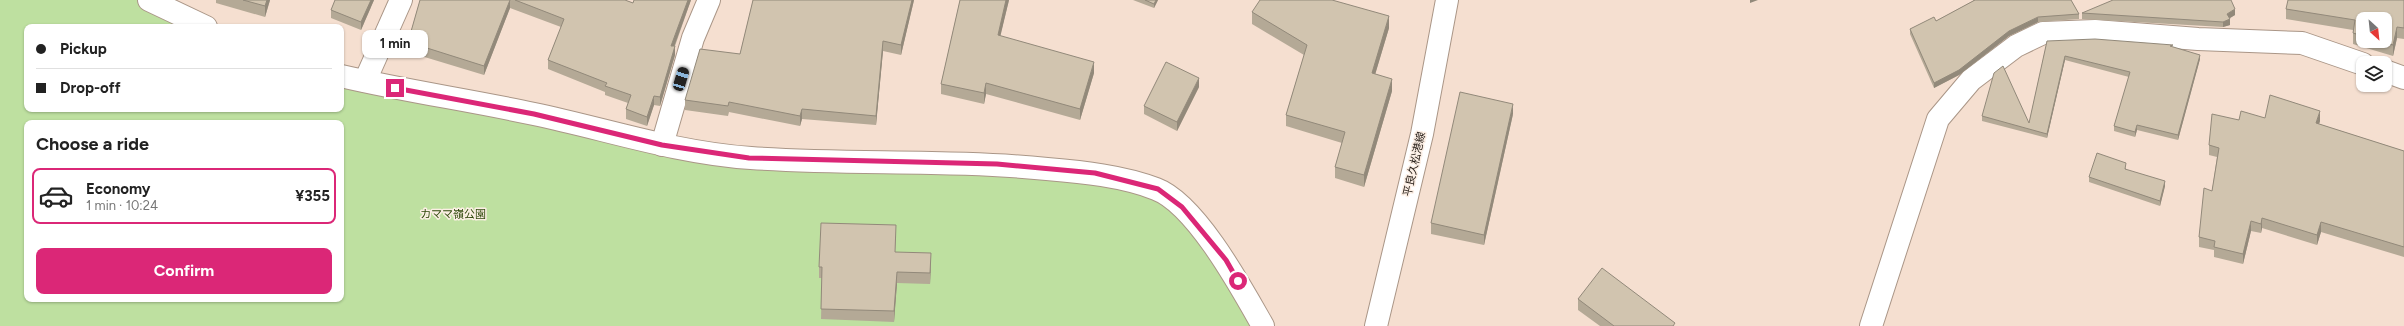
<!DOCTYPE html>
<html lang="en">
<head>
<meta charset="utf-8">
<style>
  :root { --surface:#fff; --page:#f6f6f6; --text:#222; --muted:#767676; --line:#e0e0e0; --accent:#db2777 }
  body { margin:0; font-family:Figtree,"Noto Sans JP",sans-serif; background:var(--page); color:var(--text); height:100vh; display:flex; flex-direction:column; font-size:15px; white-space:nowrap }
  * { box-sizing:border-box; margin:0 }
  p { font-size:13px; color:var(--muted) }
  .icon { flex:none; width:22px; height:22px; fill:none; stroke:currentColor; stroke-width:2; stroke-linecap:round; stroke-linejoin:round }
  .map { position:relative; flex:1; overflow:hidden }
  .details { position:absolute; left:24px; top:120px; width:320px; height:182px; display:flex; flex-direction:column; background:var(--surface); border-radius:8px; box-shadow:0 1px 3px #0004 }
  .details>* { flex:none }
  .hud { position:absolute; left:24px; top:24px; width:320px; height:88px; border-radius:8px; box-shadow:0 1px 3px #0004; display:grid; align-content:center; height:88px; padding:0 12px; background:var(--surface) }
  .needle { width:26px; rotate:153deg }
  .controls { position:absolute; left:2356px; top:12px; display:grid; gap:8px }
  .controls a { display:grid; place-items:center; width:36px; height:36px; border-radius:8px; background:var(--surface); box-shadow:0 1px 3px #0004; font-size:20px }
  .end { position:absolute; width:18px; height:18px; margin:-9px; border:5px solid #db2777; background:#fff; box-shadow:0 0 0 2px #fff }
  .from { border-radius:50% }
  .bubble { position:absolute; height:28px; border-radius:8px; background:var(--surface); box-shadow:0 1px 3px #0004; font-size:13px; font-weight:700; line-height:28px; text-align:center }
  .car { position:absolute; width:12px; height:24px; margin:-12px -6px; border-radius:5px; box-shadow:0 0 3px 1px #0007; background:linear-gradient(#222 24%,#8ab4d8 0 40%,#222 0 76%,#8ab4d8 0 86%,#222 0) }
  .hud b { display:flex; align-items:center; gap:14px; height:38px; font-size:15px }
  .hud b+b { border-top:1px solid var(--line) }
  .hud i { width:10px; height:10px; background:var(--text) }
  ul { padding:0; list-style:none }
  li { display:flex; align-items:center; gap:12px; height:56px; margin:0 8px 6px; padding:0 4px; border:2px solid var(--line); border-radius:8px }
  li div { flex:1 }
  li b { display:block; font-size:15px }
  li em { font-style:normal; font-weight:700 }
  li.current { border-color:var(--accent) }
  li>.icon { width:36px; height:36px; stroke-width:1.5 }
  h2 { padding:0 12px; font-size:18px; line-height:48px }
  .button { display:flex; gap:8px; margin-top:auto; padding:8px 12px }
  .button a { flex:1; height:46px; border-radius:8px; background:var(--accent); color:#fff; font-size:16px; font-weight:700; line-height:46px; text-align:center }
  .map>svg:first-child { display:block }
</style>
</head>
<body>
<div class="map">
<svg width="2404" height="326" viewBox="0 0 2404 326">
  <rect width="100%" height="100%" fill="#f5dfd0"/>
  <path fill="#bee0a0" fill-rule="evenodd" d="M0 0H156L225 27H27V109H341V72L662 145 1158 189 1231 270 1252 326H0ZM27 123H341V299H27Z"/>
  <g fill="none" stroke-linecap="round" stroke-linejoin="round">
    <defs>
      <g id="street">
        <polyline points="149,0 206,27"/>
        <polyline points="2385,71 2404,78"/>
        <path d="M341 76C405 91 469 100 534 114 606 129 676 153 751 158 849 165 949 159 1047 169 1082 172 1123 176 1156 189 1196 204 1242 289 1263 326"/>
        <polyline points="365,81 401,0"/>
        <polyline points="662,145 693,38 709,0"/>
        <polyline points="1871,326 1938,119 1971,80 2016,46 2043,33 2095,31 2198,39 2302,43 2363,64"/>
      </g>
      <polyline id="secondary" points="1376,326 1422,134 1447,0"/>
    </defs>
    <use href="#street" stroke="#aa9687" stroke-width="24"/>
    <use href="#secondary" stroke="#aa9687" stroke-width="24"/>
    <use href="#street" stroke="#fff" stroke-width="22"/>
    <use href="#secondary" stroke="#fff" stroke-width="22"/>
  </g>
  <g fill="#b4a996" fill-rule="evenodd">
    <polygon points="216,0 270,0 265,17 216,3"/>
    <polygon points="335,0 374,0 361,30 331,18 331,10"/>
    <polygon points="420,0 625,0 633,3 691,0 675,46 675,55 660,106 654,105 647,126 626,119 626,109 628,103 605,95 605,92 548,69 548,60 561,27 510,8 484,75 408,52 408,42"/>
    <polygon points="753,0 914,0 901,55 883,51 876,125 802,119 800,126 729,112 728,116 685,110 685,100 740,54"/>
    <polygon points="960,0 1009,0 1000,36 1094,73 1080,120 986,94 984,104 941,94 941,84"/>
    <polygon points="1133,0 1158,0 1154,8"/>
    <polygon points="1973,0 2071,0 2079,14 2079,19 2038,22 2009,36 1959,75 1934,88 1910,34 1910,29 1936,21 1973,1"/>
    <path d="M2404 0V39L2397 38 2393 56 2353 44V30L2286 19V9ZM2363 19 2385 41H2363Z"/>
    <polygon points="1252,12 1389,28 1375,74 1392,91 1364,187 1335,178 1335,167 1342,143 1286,126 1286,115 1304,55 1252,24"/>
    <polygon points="2082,13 2235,15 2229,18 2230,25 2223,27 2082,19"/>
    <polygon points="2047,41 2173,47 2200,59 2178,140 2137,130 2135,137 2114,131 2114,126 2129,77 2065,60 2047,138 1982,121 1982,116 2029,123"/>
    <polygon points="1199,87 1177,131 1144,114 1144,106"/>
    <polygon points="1513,114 1484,245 1431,234 1431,223"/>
    <polygon points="2265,118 2320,121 2319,124 2404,151 2404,257 2321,232 2317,245 2262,228 2261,233 2251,231 2243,264 2214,257 2214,250 2199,247 2199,237 2212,191 2217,157 2209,155 2209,145 2239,120"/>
    <polygon points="2126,168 2126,170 2165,186 2160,206 2089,182 2089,177"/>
    <polygon points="896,236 895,252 931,263 930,284 897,283 894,322 821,319 822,278 819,278 819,267"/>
    <polygon points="1578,299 1675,326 1600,326 1578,310"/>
  </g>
  <g fill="#92897a">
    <polygon points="267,0 270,0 265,17 265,6"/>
    <polygon points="371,0 374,0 361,30 361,22"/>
    <polygon points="510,0 510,8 484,75 484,66"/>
    <polygon points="688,0 691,0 671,55 671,46"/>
    <polygon points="912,0 914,0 901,55 901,45"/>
    <polygon points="1006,0 1009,0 998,46 998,35"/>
    <polygon points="1156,0 1158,0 1154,8 1154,4"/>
    <polygon points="1750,0 1758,0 1750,3"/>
    <polygon points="2235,9 2235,15 2227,20 2227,14"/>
    <polygon points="1389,16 1389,28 1372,85 1372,73"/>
    <polygon points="2038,17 2038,22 2009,36 1959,75 1934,88 1934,83 2009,31"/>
    <polygon points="2230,19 2230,25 2223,27 2223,22"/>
    <polygon points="2397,27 2397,38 2393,56 2393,45"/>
    <polygon points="883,41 883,51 876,125 876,116"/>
    <polygon points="675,46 675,55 660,106 660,97"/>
    <polygon points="2200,55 2200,59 2178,140 2178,135"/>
    <polygon points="2065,56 2065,60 2047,138 2047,134"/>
    <polygon points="1094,62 1094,73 1080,120 1080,109"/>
    <polygon points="1199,78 1199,87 1177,131 1177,122"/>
    <polygon points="1392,79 1392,91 1364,187 1364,175"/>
    <polygon points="986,83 986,94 984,104 984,93"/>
    <polygon points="654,96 654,105 647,126 647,117"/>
    <polygon points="1513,104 1513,114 1484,245 1484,235"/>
    <polygon points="802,109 802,119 800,126 800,116"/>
    <polygon points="2320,111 2320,121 2316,133 2316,123"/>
    <polygon points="2137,125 2137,130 2135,137 2135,132"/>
    <polygon points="2165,181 2165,186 2160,206 2160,201"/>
    <polygon points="2262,218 2262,228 2261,233 2261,224"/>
    <polygon points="2251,221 2251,231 2243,264 2243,254"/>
    <polygon points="2321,222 2321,232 2317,245 2317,235"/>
    <polygon points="931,253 931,263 930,284 930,273"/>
    <polygon points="897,272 897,283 894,322 894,311"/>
  </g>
  <g fill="#d1c4af" stroke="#92897a">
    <polygon points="243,0 267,0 265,6"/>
    <polygon points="335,0 371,0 361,22 331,10"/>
    <polygon points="420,0 510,0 484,66 408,42"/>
    <polygon points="515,0 625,0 633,3 634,0 688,0 671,46 675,46 660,97 654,96 647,117 626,109 631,95 605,86 607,83 548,60 564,19"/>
    <polygon points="753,0 912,0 901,45 883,41 876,116 802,109 800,116 729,102 728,106 685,100 700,49 740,54"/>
    <polygon points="960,0 1006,0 998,35 1094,62 1080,109 986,83 984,93 941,84"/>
    <polygon points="1145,0 1156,0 1154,4"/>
    <polygon points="1260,0 1332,0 1389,16 1372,73 1392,79 1364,175 1335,167 1345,132 1286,115 1307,45 1252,12"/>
    <polygon points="1975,0 2071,0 2079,14 2038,17 2009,31 1959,70 1934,83 1910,29 1934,17 1936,21"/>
    <polygon points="2113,0 2231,0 2235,9 2227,14 2230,19 2223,22 2082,13"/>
    <polygon points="2288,0 2404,0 2404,28 2397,27 2393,45 2378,41 2385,41 2385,19 2363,19 2363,36 2353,33 2355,20 2286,9"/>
    <polygon points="2095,39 2173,45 2170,46 2200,55 2178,135 2137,125 2135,132 2114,126 2130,72 2065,56 2047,134 1982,116 1994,73 2003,66 2029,123 2047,41"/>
    <polygon points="1166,62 1199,78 1177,122 1144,106"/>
    <polygon points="1460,92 1513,104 1484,235 1431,223"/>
    <polygon points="2270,95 2320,111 2316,123 2404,151 2404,247 2321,222 2317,235 2262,218 2261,224 2251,221 2243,254 2214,247 2215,241 2199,237 2204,188 2212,191 2219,148 2209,145 2212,114 2239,120 2241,111 2265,118"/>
    <polygon points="2097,153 2126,163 2125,169 2165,181 2160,201 2089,177"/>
    <polygon points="821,223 896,225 895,252 931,253 930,273 897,272 894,311 821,309 822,267 819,267"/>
    <polygon points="1602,268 1675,323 1673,326 1614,326 1578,299"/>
  </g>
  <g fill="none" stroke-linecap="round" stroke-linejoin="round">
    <polyline stroke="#db2777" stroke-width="5" points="395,88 534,114 662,145 749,158 997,164 1095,173 1158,189 1182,207 1226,260 1238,281"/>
  </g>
  <g text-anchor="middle" stroke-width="3" stroke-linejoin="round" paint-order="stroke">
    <g font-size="11" fill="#28201a" stroke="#fcefe5">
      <text transform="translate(1414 164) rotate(-77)" y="4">平良久松港線</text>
    </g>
    <g font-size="11" fill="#2f4a0b" stroke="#fcefe5">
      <text x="453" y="218">カママ嶺公園</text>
    </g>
  </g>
</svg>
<div class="controls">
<a><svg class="needle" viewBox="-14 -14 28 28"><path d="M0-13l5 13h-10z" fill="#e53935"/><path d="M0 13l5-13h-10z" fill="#767676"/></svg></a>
<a><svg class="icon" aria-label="layers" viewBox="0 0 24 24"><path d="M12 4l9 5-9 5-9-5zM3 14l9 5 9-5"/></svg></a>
</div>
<i class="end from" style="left:1238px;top:281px"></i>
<i class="end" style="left:395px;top:88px"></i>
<div class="bubble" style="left:362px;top:30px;width:66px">1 min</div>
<i class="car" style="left:681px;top:79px;rotate:17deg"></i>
<div class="hud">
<b><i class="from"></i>Pickup</b>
<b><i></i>Drop-off</b>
</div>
<section class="details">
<h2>Choose a ride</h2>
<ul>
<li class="current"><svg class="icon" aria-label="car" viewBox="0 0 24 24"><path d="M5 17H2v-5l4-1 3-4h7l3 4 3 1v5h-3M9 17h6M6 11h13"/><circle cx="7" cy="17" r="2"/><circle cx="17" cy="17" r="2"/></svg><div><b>Economy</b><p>1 min · 10:24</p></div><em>¥355</em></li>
</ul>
<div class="button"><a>Confirm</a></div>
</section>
</div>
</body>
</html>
